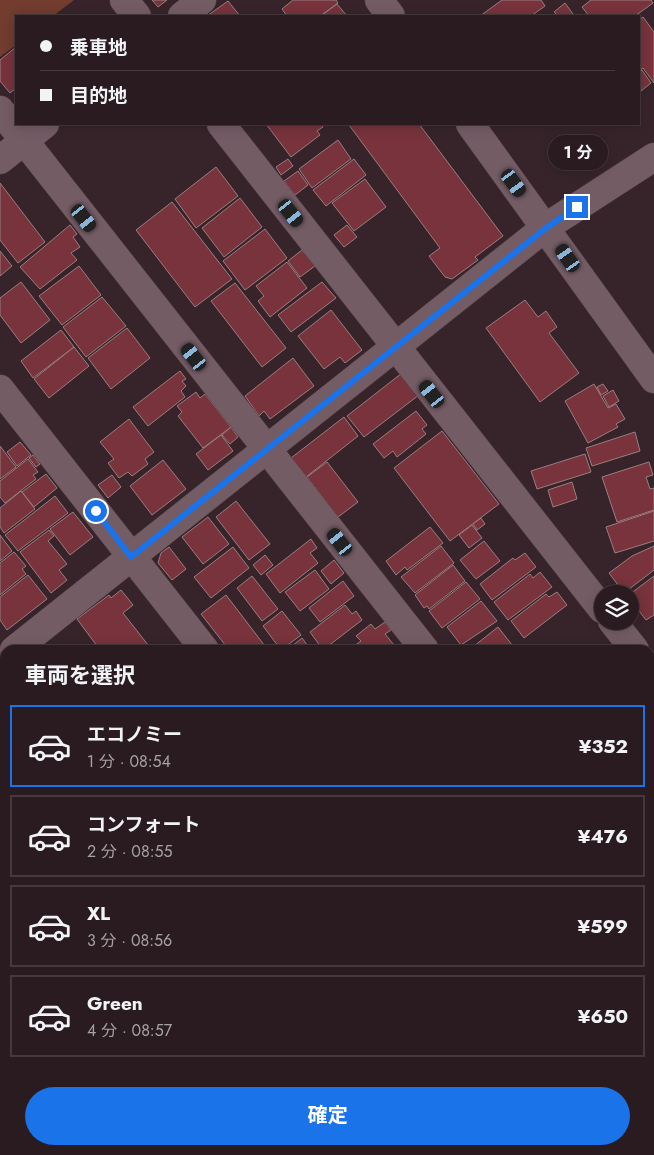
<!DOCTYPE html>
<html lang="ja">
<head>
<meta charset="utf-8">
<style>
  :root { --surface:#291b20; --page:#35282d; --text:#f1f3f6; --muted:#a5a1a5; --line:#45393e; --accent:#1a73e8 }
  body { margin:0; font-family:Jost,"Noto Sans JP",sans-serif; background:var(--page); color:var(--text); height:100vh; display:flex; flex-direction:column; font-size:19px; white-space:nowrap }
  * { box-sizing:border-box; margin:0 }
  p { font-size:16px; color:var(--muted) }
  .icon { flex:none; width:28px; height:28px; fill:none; stroke:currentColor; stroke-width:2; stroke-linecap:round; stroke-linejoin:round }
  .map { position:relative; flex:1; overflow:hidden }
  .sheet { position:absolute; left:0px; top:645px; width:655px; height:510px; display:flex; flex-direction:column; background:var(--surface); border-radius:15px 15px 0 0; box-shadow:0 2px 12px #0003,0 0 0 1px var(--line) }
  .sheet>* { flex:none }
  .guide { position:absolute; left:15px; top:15px; width:625px; height:110px; border-radius:0px; box-shadow:0 2px 12px #0003,0 0 0 1px var(--line); display:grid; align-content:center; height:110px; padding:0 25px; background:var(--surface) }
  .controls { position:absolute; left:594px; top:585px; display:grid; gap:10px }
  .controls a { display:grid; place-items:center; width:45px; height:45px; border-radius:50%; background:var(--surface); box-shadow:0 2px 12px #0003,0 0 0 1px var(--line); font-size:25px }
  .end { position:absolute; width:22px; height:22px; margin:-11px; border:6px solid #1a73e8; background:#fff; box-shadow:0 0 0 2px #fff }
  .from { border-radius:50% }
  .bubble { position:absolute; height:35px; border-radius:18px; background:var(--surface); box-shadow:0 2px 12px #0003,0 0 0 1px var(--line); font-size:16px; font-weight:700; line-height:35px; text-align:center }
  .car { position:absolute; width:15px; height:30px; margin:-15px -8px; border-radius:6px; box-shadow:0 0 4px 1px #0007; background:linear-gradient(#222 24%,#8ab4d8 0 40%,#222 0 76%,#8ab4d8 0 86%,#222 0) }
  .guide b { display:flex; align-items:center; gap:18px; height:48px; font-size:19px }
  .guide b+b { border-top:1px solid var(--line) }
  .guide i { width:12px; height:12px; background:var(--text) }
  ul { padding:0; list-style:none }
  li { display:flex; align-items:center; gap:15px; height:82px; margin:0 10px 8px; padding:0 15px; border:2px solid var(--line); border-radius:0px }
  li div { flex:1 }
  li b { display:block; font-size:19px }
  li em { font-style:normal; font-weight:700 }
  li.on { border-color:var(--accent) }
  li>.icon { width:45px; height:45px; stroke-width:1.5 }
  h2 { padding:0 25px; font-size:22px; line-height:60px }
  .button { display:flex; gap:10px; margin-top:auto; padding:10px 25px }
  .button a { flex:1; height:58px; border-radius:30px; background:var(--accent); color:#fff; font-size:20px; font-weight:700; line-height:58px; text-align:center }
  .map>svg:first-child { display:block }
</style>
</head>
<body>
<div class="map">
<svg width="654" height="1155" viewBox="0 0 654 1155">
  <rect width="100%" height="100%" fill="#37242b"/>
  <g fill="#723c2e">
    <polygon points="0,0 74,0 53,16 16,16 16,45 0,57"/>
    <polygon points="5,833 5,911 0,914 0,837"/>
    <polygon points="312,1150 353,1150 347,1155 305,1155"/>
  </g>
  <g fill="#78333c" stroke="#997e80">
    <polygon points="152,0 167,0 158,7"/>
    <polygon points="293,0 336,0 338,3 320,16 287,16 282,9"/>
    <polygon points="502,0 541,0 545,6 531,16 480,16"/>
    <polygon points="591,0 651,0 653,3 635,16 589,16 582,7"/>
    <polygon points="228,1 240,16 207,16"/>
    <polygon points="565,3 573,14 569,16 558,16 554,12"/>
    <polygon points="337,4 347,16 321,16"/>
    <polygon points="643,17 654,32 654,83 643,68 639,71 639,20"/>
    <polygon points="16,47 16,88 10,93 0,81 0,60"/>
    <polygon points="642,70 651,83 641,91 639,87 639,72"/>
    <polygon points="266,124 321,124 323,127 317,131 320,135 291,157"/>
    <polygon points="351,124 419,124 503,236 475,257 478,260 452,279 445,277 429,256 440,248 349,125"/>
    <polygon points="338,140 351,159 312,188 299,169"/>
    <polygon points="288,159 293,166 281,175 276,167"/>
    <polygon points="354,159 366,175 326,206 313,190"/>
    <polygon points="216,167 238,196 196,228 175,199"/>
    <polygon points="298,171 308,185 295,195 284,181"/>
    <polygon points="365,179 386,207 354,231 332,203"/>
    <polygon points="0,183 45,242 18,263 0,240"/>
    <polygon points="240,198 262,227 224,257 202,228"/>
    <polygon points="172,202 232,279 195,307 136,230"/>
    <polygon points="70,225 77,234 73,237 80,247 71,253 77,260 40,289 20,267"/>
    <polygon points="347,225 357,237 344,247 334,235"/>
    <polygon points="265,229 287,258 245,290 223,261"/>
    <polygon points="302,250 315,266 300,277 288,261"/>
    <polygon points="0,251 12,266 0,276"/>
    <polygon points="287,262 307,288 270,317 258,301 264,296 256,286"/>
    <polygon points="79,266 101,295 62,325 39,296"/>
    <polygon points="21,282 50,320 21,343 0,315 0,298"/>
    <polygon points="322,282 336,298 291,332 278,315"/>
    <polygon points="235,283 286,348 262,367 211,301"/>
    <polygon points="102,297 126,326 86,357 63,327"/>
    <polygon points="525,300 538,317 546,311 557,327 549,333 579,373 540,402 486,328"/>
    <polygon points="331,310 362,350 345,363 340,357 324,369 298,336"/>
    <polygon points="127,328 150,358 111,389 88,358"/>
    <polygon points="61,330 74,347 33,378 21,361"/>
    <polygon points="74,347 89,366 49,398 34,379"/>
    <polygon points="293,358 314,386 270,419 264,411 259,416 245,396"/>
    <polygon points="180,371 186,379 182,381 186,386 181,391 185,397 148,426 133,407"/>
    <polygon points="402,373 419,395 364,437 347,416"/>
    <polygon points="594,384 608,408 616,404 625,419 616,424 618,427 588,443 565,401"/>
    <polygon points="603,384 608,391 601,395 597,387"/>
    <polygon points="613,390 619,401 609,407 603,396"/>
    <polygon points="196,392 200,398 205,394 231,427 203,448 178,416 182,412 177,406"/>
    <polygon points="416,411 427,425 422,429 426,434 397,457 393,451 384,458 373,444"/>
    <polygon points="344,417 358,436 306,477 291,458"/>
    <polygon points="129,419 154,452 145,459 148,464 132,476 128,472 119,478 108,463 114,459 100,442"/>
    <polygon points="231,427 238,437 230,444 222,435"/>
    <polygon points="442,431 499,504 450,541 394,468"/>
    <polygon points="635,432 640,451 592,466 586,448"/>
    <polygon points="221,435 233,451 208,470 196,454"/>
    <polygon points="20,442 31,455 17,466 7,452"/>
    <polygon points="0,446 16,467 0,479"/>
    <polygon points="585,454 591,472 537,489 531,471"/>
    <polygon points="33,455 40,464 36,467 29,458"/>
    <polygon points="28,459 38,472 33,475 36,479 5,503 0,497 0,481"/>
    <polygon points="163,460 186,489 152,515 130,486"/>
    <polygon points="327,462 358,502 338,517 307,477"/>
    <polygon points="649,462 653,475 646,477 650,489 654,488 654,510 617,522 602,477"/>
    <polygon points="46,474 57,488 34,507 22,492"/>
    <polygon points="112,475 121,487 108,498 98,485"/>
    <polygon points="572,482 577,499 553,507 548,490"/>
    <polygon points="21,491 35,509 4,533 0,527 0,508"/>
    <polygon points="55,496 68,513 18,551 5,535"/>
    <polygon points="236,501 270,544 249,560 216,517"/>
    <polygon points="654,511 654,541 615,553 606,527"/>
    <polygon points="73,512 93,537 70,555 50,529"/>
    <polygon points="208,517 229,544 203,564 182,537"/>
    <polygon points="481,518 485,524 477,530 473,524"/>
    <polygon points="472,525 482,538 469,548 459,535"/>
    <polygon points="430,527 443,543 407,570 405,567 396,575 386,561"/>
    <polygon points="49,530 54,536 48,541 67,564 59,570 67,580 51,593 20,552"/>
    <polygon points="0,535 12,551 0,561"/>
    <polygon points="311,539 317,548 310,553 318,563 280,593 266,574"/>
    <polygon points="484,541 500,561 476,579 460,560"/>
    <polygon points="441,546 454,563 415,593 401,577"/>
    <polygon points="654,546 654,570 624,593 609,573 632,556"/>
    <polygon points="169,547 186,569 172,580 158,563 161,553"/>
    <polygon points="233,547 249,568 211,598 194,577"/>
    <polygon points="14,552 26,566 22,569 26,574 0,595 0,563"/>
    <polygon points="525,553 536,567 492,600 480,584 513,558 515,560"/>
    <polygon points="265,555 273,565 261,575 253,565"/>
    <polygon points="334,560 344,573 331,584 321,571"/>
    <polygon points="453,565 465,581 429,609 427,606 424,608 415,595"/>
    <polygon points="315,570 329,589 300,611 285,592"/>
    <polygon points="540,572 552,587 508,620 494,602 530,574 533,578"/>
    <polygon points="28,575 47,599 7,630 0,620 0,597"/>
    <polygon points="252,576 278,609 262,621 237,588"/>
    <polygon points="654,576 654,615 646,620 630,599 630,594"/>
    <polygon points="343,581 354,596 320,622 309,608"/>
    <polygon points="466,582 480,599 442,628 429,611"/>
    <polygon points="619,588 623,593 612,594"/>
    <polygon points="121,590 133,605 123,613 152,650 100,650 77,619 109,595 111,598"/>
    <polygon points="557,592 567,605 524,638 511,621 546,594 549,597"/>
    <polygon points="226,595 268,650 229,650 201,614"/>
    <polygon points="481,601 497,621 461,645 447,627"/>
    <polygon points="345,605 352,614 356,611 362,620 323,650 310,632"/>
    <polygon points="282,611 301,635 281,650 263,626"/>
    <polygon points="385,622 391,630 385,634 398,650 357,650 354,646 361,641 356,636 371,624 375,629"/>
    <polygon points="498,627 516,650 469,650"/>
    <polygon points="302,638 311,650 287,650"/>
    <polygon points="0,728 5,735 5,755 0,759"/>
    <polygon points="0,803 5,809 5,829 0,833"/>
    <polygon points="654,886 654,921 650,924 650,889"/>
    <polygon points="0,981 5,987 5,1035 0,1038"/>
    <polygon points="5,1039 5,1078 3,1079 0,1075 0,1043"/>
    <polygon points="5,1096 5,1108 0,1101"/>
    <polygon points="4,1111 5,1134 0,1138 0,1113"/>
    <polygon points="5,1137 5,1150 26,1150 28,1152 24,1155 0,1155 0,1141"/>
    <polygon points="654,1148 654,1155 645,1155"/>
    <polygon points="82,1150 124,1150 127,1154 75,1155"/>
    <polygon points="255,1150 272,1150 276,1155 248,1155"/>
    <polygon points="406,1150 477,1150 476,1155 406,1155"/>
    <polygon points="493,1150 511,1150 512,1151 506,1155 497,1155"/>
    <polygon points="517,1150 528,1150 521,1155"/>
    <polygon points="532,1150 568,1150 571,1155 525,1155"/>
  </g>
  <g fill="none" stroke-linecap="round" stroke-linejoin="round">
    <defs>
      <g id="minor">
        <polyline points="124,0 137,16"/>
        <polyline points="182,16 202,0"/>
        <polyline points="0,110 425,650"/>
        <polyline points="221,124 602,609"/>
        <polyline points="0,160 45,124"/>
        <polyline points="0,389 205,650"/>
        <polyline points="612,621 635,650"/>
        <polyline points="14,650 546,227 654,157"/>
        <polyline points="0,667 5,673"/>
        <polyline points="650,767 654,779"/>
        <polyline points="0,940 5,946"/>
        <polyline points="163,1150 167,1155"/>
        <polyline points="381,1150 385,1155"/>
        <polyline points="599,1150 602,1155"/>
      </g>
      <g id="tertiary">
        <polyline points="379,0 391,16"/>
        <polyline points="470,124 654,379"/>
        <polyline points="650,793 654,790"/>
        <polyline points="200,1155 206,1150"/>
      </g>
    </defs>
    <use href="#minor" stroke="#54424a" stroke-width="29"/>
    <use href="#tertiary" stroke="#54424a" stroke-width="29"/>
    <use href="#minor" stroke="#745c65" stroke-width="28"/>
    <use href="#tertiary" stroke="#745c65" stroke-width="28"/>
  </g>
  <g fill="none" stroke-linecap="round" stroke-linejoin="round">
    <polyline stroke="#1a73e8" stroke-width="6" points="96,511 131,557 546,228 577,207"/>
  </g>
</svg>
<div class="controls">
<a><svg class="icon" aria-label="layers" viewBox="0 0 24 24"><path d="M12 4l9 5-9 5-9-5zM3 14l9 5 9-5"/></svg></a>
</div>
<i class="end from" style="left:96px;top:511px"></i>
<i class="end" style="left:577px;top:207px"></i>
<div class="bubble" style="left:548px;top:135px;width:60px">1 分</div>
<i class="car" style="left:514px;top:183px;rotate:144deg"></i>
<i class="car" style="left:291px;top:213px;rotate:142deg"></i>
<i class="car" style="left:84px;top:218px;rotate:142deg"></i>
<i class="car" style="left:568px;top:258px;rotate:325deg"></i>
<i class="car" style="left:194px;top:357px;rotate:322deg"></i>
<i class="car" style="left:432px;top:394px;rotate:322deg"></i>
<i class="car" style="left:340px;top:542px;rotate:322deg"></i>
<div class="guide">
<b><i class="from"></i>乗車地</b>
<b><i></i>目的地</b>
</div>
<section class="sheet">
<h2>車両を選択</h2>
<ul>
<li class="on"><svg class="icon" aria-label="car" viewBox="0 0 24 24"><path d="M5 17H2v-5l4-1 3-4h7l3 4 3 1v5h-3M9 17h6M6 11h13"/><circle cx="7" cy="17" r="2"/><circle cx="17" cy="17" r="2"/></svg><div><b>エコノミー</b><p>1 分 · 08:54</p></div><em>¥352</em></li>
<li><svg class="icon" aria-label="car" viewBox="0 0 24 24"><path d="M5 17H2v-5l4-1 3-4h7l3 4 3 1v5h-3M9 17h6M6 11h13"/><circle cx="7" cy="17" r="2"/><circle cx="17" cy="17" r="2"/></svg><div><b>コンフォート</b><p>2 分 · 08:55</p></div><em>¥476</em></li>
<li><svg class="icon" aria-label="car" viewBox="0 0 24 24"><path d="M5 17H2v-5l4-1 3-4h7l3 4 3 1v5h-3M9 17h6M6 11h13"/><circle cx="7" cy="17" r="2"/><circle cx="17" cy="17" r="2"/></svg><div><b>XL</b><p>3 分 · 08:56</p></div><em>¥599</em></li>
<li><svg class="icon" aria-label="car" viewBox="0 0 24 24"><path d="M5 17H2v-5l4-1 3-4h7l3 4 3 1v5h-3M9 17h6M6 11h13"/><circle cx="7" cy="17" r="2"/><circle cx="17" cy="17" r="2"/></svg><div><b>Green</b><p>4 分 · 08:57</p></div><em>¥650</em></li>
</ul>
<div class="button"><a>確定</a></div>
</section>
</div>
</body>
</html>
